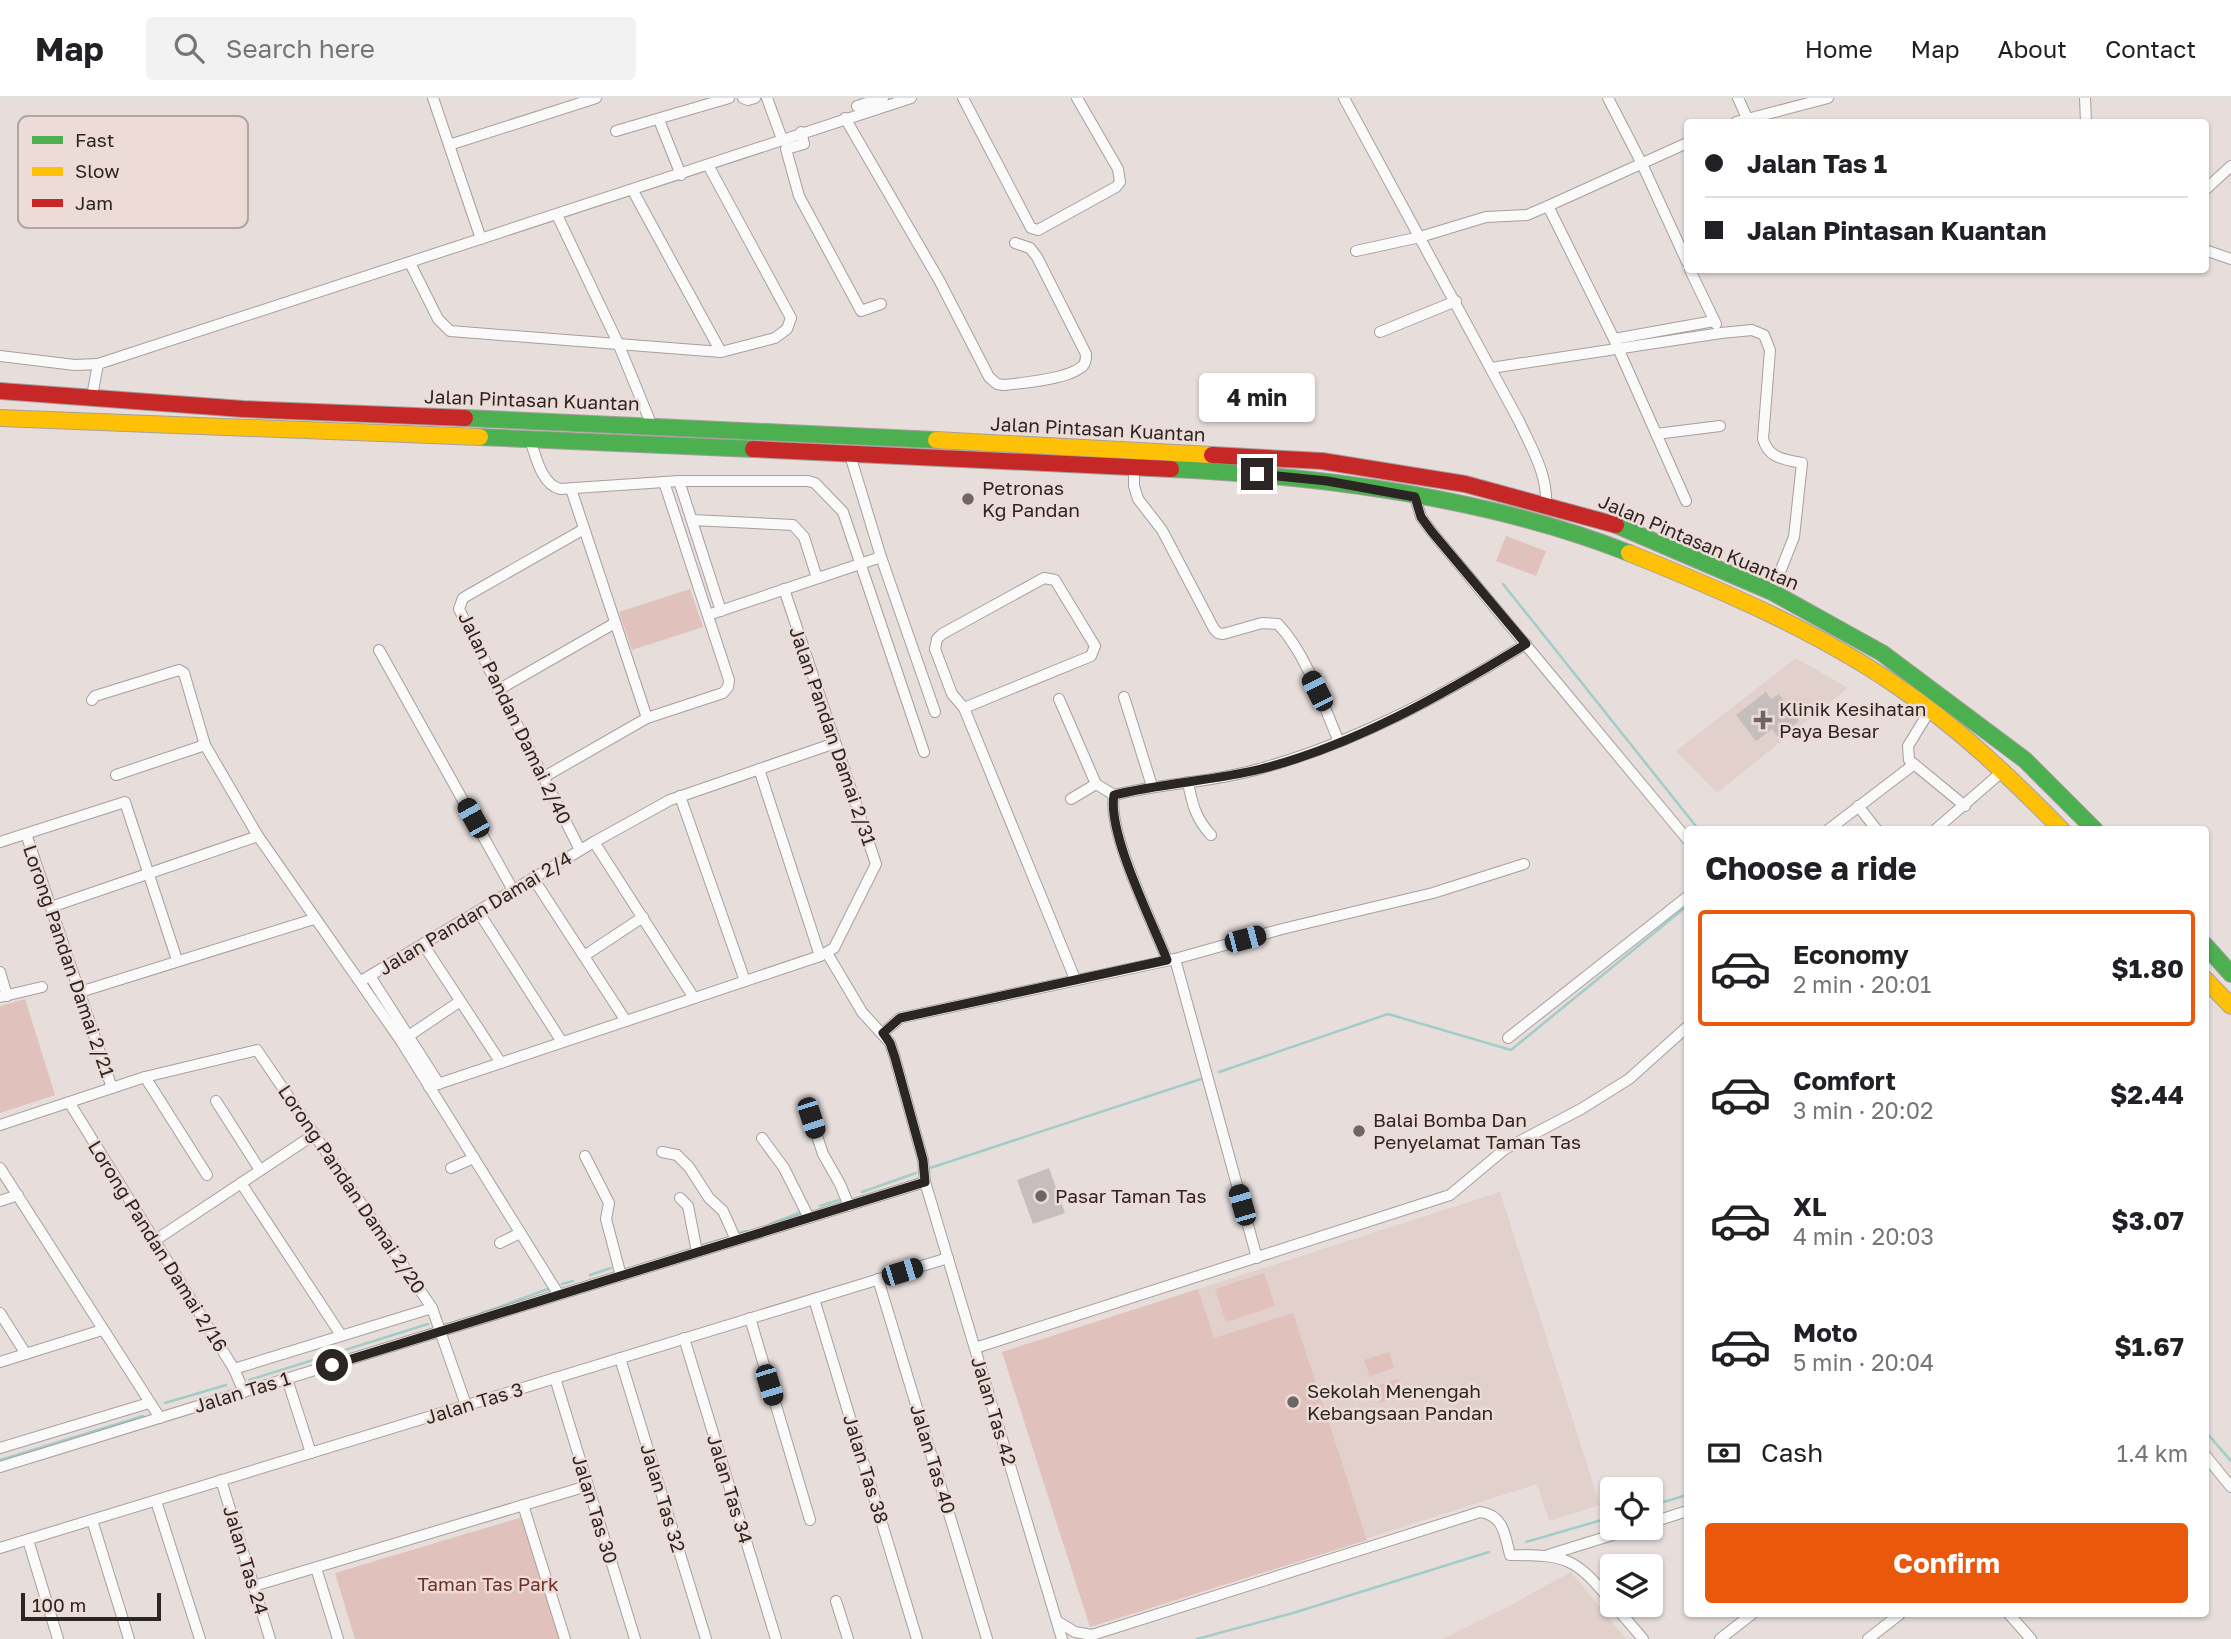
<!DOCTYPE html>
<html lang="en">
<head>
<meta charset="utf-8">
<style>
  :root { --surface:#fff; --page:#f2f2f2; --text:#202124; --muted:#757577; --line:#e0e0e0; --accent:#ea580c }
  body { margin:0; font-family:"Golos Text",sans-serif; background:var(--page); color:var(--text); height:100vh; display:flex; flex-direction:column; font-size:26px; white-space:nowrap }
  * { box-sizing:border-box; margin:0 }
  p { font-size:23px; color:var(--muted) }
  .icon { flex:none; width:38px; height:38px; fill:none; stroke:currentColor; stroke-width:2; stroke-linecap:round; stroke-linejoin:round }
  .map { position:relative; flex:1; overflow:hidden }
  .details { position:absolute; left:1684px; top:728px; width:525px; height:791px; display:flex; flex-direction:column; background:var(--surface); border-radius:7px; box-shadow:0 2px 5px #0004 }
  .details>* { flex:none }
  .guide { position:absolute; left:1684px; top:21px; width:525px; height:154px; border-radius:7px; box-shadow:0 2px 5px #0004; display:grid; align-content:center; height:154px; padding:0 21px; background:var(--surface) }
  .fabs { position:absolute; left:1600px; top:1379px; display:grid; gap:14px }
  .fabs a { display:grid; place-items:center; width:63px; height:63px; border-radius:7px; background:var(--surface); box-shadow:0 2px 5px #0004; font-size:35px }
  .scale { position:absolute; left:21px; bottom:18px; width:140px; box-sizing:border-box; padding-left:7px; border:4px solid #2b2523; border-top:0; font-size:19px; line-height:24px; white-space:nowrap; color:#2b2523; -webkit-text-stroke:5px #ecdbd7; paint-order:stroke }
  .end { position:absolute; width:32px; height:32px; margin:-16px; border:9px solid #2b2523; background:#fff; box-shadow:0 0 0 4px #fff }
  .from { border-radius:50% }
  .bubble { position:absolute; height:49px; border-radius:7px; background:var(--surface); box-shadow:0 2px 5px #0004; font-size:23px; font-weight:700; line-height:49px; text-align:center }
  .car { position:absolute; width:21px; height:42px; margin:-21px -10px; border-radius:9px; box-shadow:0 0 5px 2px #0007; background:linear-gradient(#222 24%,#8ab4d8 0 40%,#222 0 76%,#8ab4d8 0 86%,#222 0) }
  .guide b { display:flex; align-items:center; gap:24px; height:66px; font-size:26px }
  .guide b+b { border-top:2px solid var(--line) }
  .guide i { width:18px; height:18px; background:var(--text) }
  ul { padding:0; list-style:none }
  li { display:flex; align-items:center; gap:21px; height:116px; margin:0 14px 10px; padding:0 7px; border:4px solid transparent; border-radius:7px }
  li div { flex:1 }
  li b { display:block; font-size:26px }
  li em { font-style:normal; font-weight:700 }
  li.selected { border-color:var(--accent) }
  li>.icon { width:63px; height:63px; stroke-width:1.5 }
  h2 { padding:0 21px; font-size:32px; line-height:84px }
  .pay { display:flex; align-items:center; gap:18px; height:77px; padding:0 21px; font-size:26px }
  .pay p { margin-inline-start:auto }
  .action { display:flex; gap:14px; margin-top:auto; padding:14px 21px }
  .action a { flex:1; height:80px; border-radius:7px; background:var(--accent); color:#fff; font-size:28px; font-weight:700; line-height:80px; text-align:center }
  header { display:flex; align-items:center; gap:42px; box-sizing:border-box; height:98px; padding:0 35px; background:var(--surface); border-bottom:2px solid var(--line) }
  header strong { font-size:33px }
  nav { display:flex; gap:38px; margin-inline-start:auto; font-size:24px }
  .search { width:490px; height:63px; background:var(--page); display:flex; align-items:center; gap:18px; box-sizing:border-box; padding:0 24px; border-radius:7px; color:var(--muted); font-size:26px }
  .map>svg:first-child { display:block }
</style>
</head>
<body>
<header>
<strong>Map</strong>
<div class="search"><svg class="icon" aria-label="search" viewBox="0 0 24 24"><circle cx="10" cy="10" r="6"/><path d="M15 15l6 6"/></svg>Search here</div>
<nav><a>Home</a><a>Map</a><a>About</a><a>Contact</a></nav>
</header>
<div class="map">
<svg width="2231" height="1541" viewBox="0 0 2231 1541">
  <rect width="100%" height="100%" fill="#e7dedc"/>
  <g fill="#e1d0cc">
    <polygon points="1796,560 1848,590 1717,695 1676,653"/>
    <polygon points="1500,1094 1600,1407 1549,1423 1537,1386 1090,1529 1002,1254"/>
    <polygon points="1571,1474 1626,1541 1442,1541 1511,1507"/>
  </g>
  <g fill="#e0c1bb">
    <polygon points="1506,438 1546,453 1536,478 1496,463"/>
    <polygon points="690,491 703,529 632,552 619,514"/>
    <polygon points="25,901 55,997 0,1015 0,908"/>
    <polygon points="1264,1175 1275,1208 1226,1224 1215,1191"/>
    <polygon points="1198,1191 1214,1240 1293,1215 1367,1442 1090,1529 1002,1254"/>
    <polygon points="1389,1254 1394,1270 1370,1278 1364,1262"/>
    <polygon points="1398,1281 1403,1297 1379,1305 1373,1289"/>
    <polygon points="526,1418 562,1541 355,1541 335,1475"/>
  </g>
  <g fill="none" stroke-linecap="round" stroke-linejoin="round">
    <g stroke="#a3ccc9" stroke-width="2.5">
      <polyline points="1503,486 1699,732"/>
      <polyline points="1219,974 1388,916 1511,952 1687,808"/>
      <polyline points="930,1070 1201,981"/>
      <polyline points="862,1094 916,1075"/>
      <polyline points="820,1108 839,1102"/>
      <polyline points="770,1126 799,1115"/>
      <polyline points="736,1136 746,1133"/>
      <polyline points="699,1148 726,1140"/>
      <polyline points="590,1177 611,1170"/>
      <polyline points="562,1186 573,1183"/>
      <polyline points="480,1216 548,1191"/>
      <polyline points="249,1282 428,1226"/>
      <polyline points="165,1305 226,1287"/>
      <polyline points="2205,1333 2231,1363"/>
      <polyline points="0,1362 143,1318"/>
      <polyline points="1650,1408 1687,1397"/>
      <polyline points="1526,1444 1612,1419"/>
      <polyline points="1197,1541 1293,1515 1489,1454"/>
    </g>
  </g>
  <g fill="#c5bebd">
    <polygon points="1766,594 1771,601 1779,596 1799,623 1778,639 1772,631 1756,643 1736,617"/>
    <polygon points="1049,1070 1065,1115 1033,1126 1017,1082"/>
  </g>
  <g fill="none" stroke-linecap="round" stroke-linejoin="round">
    <defs>
      <g id="street">
        <polyline points="433,0 481,141"/>
        <polyline points="743,0 748,2 755,0"/>
        <polyline points="767,0 782,41"/>
        <polyline points="963,0 1031,130 1038,132 1116,89 1120,84 1118,71 1077,0"/>
        <path d="M1344 0 1519 323C1532 351 1548 377 1546 408"/>
        <polyline points="1608,0 1642,66 1687,164"/>
        <polyline points="1738,0 1747,20"/>
        <polyline points="2085,0 2086,24"/>
        <polyline points="857,8 883,0"/>
        <path d="M845 20 939 182 989 279 997 286 1004 287C1023 285 1066 281 1080 270 1086 267 1086 261 1086 256L1037 159 1030 150 1015 145"/>
        <polyline points="659,22 681,77"/>
        <polyline points="1736,24 1828,0"/>
        <polyline points="616,33 729,0"/>
        <polyline points="801,34 804,46 786,51 799,98 861,213 881,206"/>
        <polyline points="449,47 596,0"/>
        <polyline points="2205,92 2231,68"/>
        <polyline points="633,93 721,254"/>
        <polyline points="557,117 618,245 652,328"/>
        <polyline points="2205,152 2231,161"/>
        <polyline points="1356,153 1420,139 1486,119 1527,117 1548,108"/>
        <polyline points="410,165 438,221 450,233 721,254 775,240 787,231 791,220 708,67"/>
        <polyline points="1690,172 1716,226"/>
        <polyline points="1380,234 1456,203"/>
        <polyline points="1614,241 1714,223"/>
        <polyline points="0,258 75,267 98,266"/>
        <path d="M1491 270 1721 235 1752 232 1764 237 1770 252 1763 341C1769 361 1784 361 1802 365L1794 439 1772 494"/>
        <polyline points="92,298 98,266 911,0"/>
        <polyline points="1656,336 1720,328"/>
        <path d="M530 342C536 358 541 386 560 391L679 383H808L815 385 843 414 924 654"/>
        <polyline points="850,357 881,459 935,614"/>
        <path d="M1134 370V388L1138 401 1162 432 1214 531 1218 535 1223 536 1262 525 1278 526C1305 554 1324 608 1339 644"/>
        <polyline points="679,383 721,513"/>
        <polyline points="571,391 647,620"/>
        <polyline points="1415,399 1421,419 1432,434 1687,741"/>
        <polyline points="1686,403 1614,241 1548,108 1687,45"/>
        <polyline points="692,422 793,427 804,439 817,480"/>
        <polyline points="708,517 881,459"/>
        <polyline points="935,551 937,541 942,536 1044,480 1055,482 1095,548 1091,558 964,610"/>
        <polyline points="935,551 952,596 964,610 1075,881"/>
        <polyline points="379,552 513,792"/>
        <polyline points="498,592 615,525"/>
        <polyline points="1124,599 1152,688"/>
        <path d="M1059 601 1096 686 1114 697C1107 734 1152 823 1167 862"/>
        <polyline points="92,602 95,598 179,572 184,575 205,647 258,738 401,943 559,1197"/>
        <polyline points="1930,612 1908,648 1909,662 1965,708"/>
        <polyline points="759,671 820,858"/>
        <polyline points="116,677 205,647"/>
        <polyline points="544,679 647,620 723,595 728,589 729,582 664,384"/>
        <path d="M1188 684C1192 706 1196 721 1211 737"/>
        <path d="M1114 697C1164 685 1216 684 1266 669 1358 643 1445 596 1526 546"/>
        <polyline points="680,698 745,883"/>
        <polyline points="1071,701 1096,686"/>
        <polyline points="1858,708 1877,732"/>
        <polyline points="1828,732 1913,667"/>
        <polyline points="1935,732 2004,672"/>
        <polyline points="26,736 112,990"/>
        <polyline points="0,744 125,704 177,862"/>
        <polyline points="594,744 694,900"/>
        <polyline points="580,752 459,511 463,500 584,431"/>
        <polyline points="533,780 626,923"/>
        <polyline points="51,809 258,738"/>
        <polyline points="478,813 562,944"/>
        <polyline points="423,846 501,965"/>
        <polyline points="827,855 862,914 890,945 895,960 923,1062 925,1084 1062,1541"/>
        <polyline points="584,858 643,819"/>
        <polyline points="1175,861 1257,1160"/>
        <polyline points="0,874 7,898"/>
        <polyline points="370,878 439,986"/>
        <polyline points="361,883 594,744 670,702 835,645"/>
        <polyline points="80,894 314,821"/>
        <polyline points="0,899 42,889"/>
        <polyline points="883,935 900,920 1175,861 1282,831 1433,795 1524,766"/>
        <polyline points="1508,940 1687,799"/>
        <polyline points="404,941 459,904"/>
        <polyline points="145,979 207,1077"/>
        <polyline points="429,989 820,858 834,850 876,766 784,491"/>
        <polyline points="216,1003 260,1072"/>
        <polyline points="69,1004 234,1271 244,1294"/>
        <polyline points="811,1020 823,1056 840,1086 849,1108"/>
        <polyline points="0,1027 145,979 257,952 432,1210 466,1307"/>
        <polyline points="762,1040 784,1070 809,1120"/>
        <polyline points="662,1054 677,1057 689,1069 709,1100 723,1113 736,1142"/>
        <polyline points="585,1058 609,1105 606,1121 621,1178"/>
        <polyline points="0,1070 160,1320"/>
        <polyline points="451,1070 474,1060"/>
        <polyline points="241,1085 341,1237"/>
        <polyline points="680,1100 688,1108 697,1154"/>
        <polyline points="0,1103 18,1097"/>
        <polyline points="154,1143 315,1036"/>
        <polyline points="500,1145 520,1135"/>
        <polyline points="878,1181 987,1541"/>
        <polyline points="814,1201 917,1541"/>
        <polyline points="0,1215 26,1256"/>
        <polyline points="750,1220 810,1422"/>
        <polyline points="684,1240 776,1541"/>
        <polyline points="975,1250 1450,1097 1505,1051 1581,1011 1629,981 1687,929"/>
        <polyline points="620,1260 706,1541"/>
        <polyline points="0,1264 102,1232"/>
        <polyline points="234,1271 432,1210"/>
        <polyline points="555,1280 635,1541"/>
        <polyline points="287,1281 311,1355"/>
        <polyline points="0,1350 149,1305"/>
        <polyline points="2205,1357 2231,1389"/>
        <polyline points="0,1369 925,1084"/>
        <polyline points="221,1382 270,1541"/>
        <polyline points="156,1403 200,1541"/>
        <polyline points="523,1407 565,1541"/>
        <polyline points="92,1422 129,1541"/>
        <polyline points="1650,1425 1687,1413"/>
        <polyline points="28,1442 58,1541"/>
        <polyline points="0,1450 948,1160"/>
        <polyline points="1548,1457 1635,1430"/>
        <polyline points="316,1470 338,1541"/>
        <polyline points="254,1488 587,1388"/>
        <polyline points="836,1503 848,1541"/>
        <polyline points="1614,1507 1643,1541"/>
        <polyline points="2009,1516 2031,1541"/>
        <path d="M1057 1523 1075 1534 1092 1537 1480 1414C1504 1417 1505 1438 1510 1457 1568 1457 1575 1460 1612 1504"/>
        <polyline points="1720,1541 1752,1516"/>
        <polyline points="1868,1541 1900,1516"/>
      </g>
      <g id="fast">
        <polyline points="465,320 936,342"/>
        <polyline points="480,339 753,351"/>
        <path d="M1171 371C1320 378 1490 400 1629 455"/>
        <polyline points="1616,427 1772,494 1882,555 2025,662 2095,732"/>
        <polyline points="2205,847 2231,876"/>
      </g>
      <g id="slow">
        <polyline points="0,320 480,339"/>
        <polyline points="936,342 1212,357"/>
        <path d="M1629 455C1721 492 1815 532 1897 588 1958 629 2011 680 2062 732"/>
        <polyline points="2205,881 2231,908"/>
      </g>
      <g id="jam">
        <polyline points="0,293 243,311 465,320"/>
        <polyline points="753,351 1171,371"/>
        <polyline points="1212,357 1322,363 1465,386 1616,427"/>
      </g>
    </defs>
    <use href="#street" stroke="#a69f9d" stroke-width="12"/>
    <use href="#fast" stroke="#a69f9d" stroke-width="18"/>
    <use href="#slow" stroke="#a69f9d" stroke-width="18"/>
    <use href="#jam" stroke="#a69f9d" stroke-width="18"/>
    <use href="#street" stroke="#fbfafa" stroke-width="10"/>
    <use href="#fast" stroke="#4caf50" stroke-width="16"/>
    <use href="#slow" stroke="#ffc107" stroke-width="16"/>
    <use href="#jam" stroke="#c62828" stroke-width="16"/>
  </g>
  <g fill="none" stroke-linecap="round" stroke-linejoin="round">
    <path stroke="#2b2523" stroke-width="9" d="M332 1267 925 1084 923 1062 895 960 890 945 883 935 900 920 1167 862C1152 823 1107 735 1114 697 1162 685 1212 683 1261 671 1355 647 1444 596 1526 546L1432 434 1421 419 1415 399 1327 383 1257 376"/>
  </g>
  <g fill="#6d6664" stroke="#ecdbd7" stroke-width="2.5">
    <circle cx="968" cy="401" r="7"/>
    <path d="M1759.5 611.5h7v7h7v7h-7v7h-7v-7h-7v-7h7z"/>
    <circle cx="1359" cy="1033" r="7"/>
    <circle cx="1041" cy="1098" r="7"/>
    <circle cx="1293" cy="1304" r="7"/>
  </g>
  <g text-anchor="middle" stroke-width="5" stroke-linejoin="round" paint-order="stroke">
    <g font-size="19" fill="#2b2523" stroke="#ecdbd7">
      <text transform="translate(532 302) rotate(2)" y="7">Jalan Pintasan Kuantan</text>
      <text transform="translate(1098 331) rotate(3)" y="7">Jalan Pintasan Kuantan</text>
      <text transform="translate(1699 444) rotate(23)" y="7">Jalan Pintasan Kuantan</text>
      <text transform="translate(515 620) rotate(64)" y="7">Jalan Pandan Damai 2/40</text>
      <text transform="translate(833 638) rotate(71)" y="7">Jalan Pandan Damai 2/31</text>
      <text transform="translate(475 815) rotate(-31)" y="7">Jalan Pandan Damai 2/4</text>
      <text transform="translate(69 863) rotate(71)" y="7">Lorong Pandan Damai 2/21</text>
      <text transform="translate(352 1091) rotate(56)" y="7">Lorong Pandan Damai 2/20</text>
      <text transform="translate(158 1148) rotate(58)" y="7">Lorong Pandan Damai 2/16</text>
      <text transform="translate(242 1294) rotate(-17)" y="7">Jalan Tas 1</text>
      <text transform="translate(474 1305) rotate(-17)" y="7">Jalan Tas 3</text>
      <text transform="translate(994 1313) rotate(73)" y="7">Jalan Tas 42</text>
      <text transform="translate(933 1361) rotate(73)" y="7">Jalan Tas 40</text>
      <text transform="translate(866 1371) rotate(73)" y="7">Jalan Tas 38</text>
      <text transform="translate(730 1391) rotate(73)" y="7">Jalan Tas 34</text>
      <text transform="translate(663 1400) rotate(73)" y="7">Jalan Tas 32</text>
      <text transform="translate(595 1411) rotate(73)" y="7">Jalan Tas 30</text>
      <text transform="translate(246 1462) rotate(73)" y="7">Jalan Tas 24</text>
    </g>
    <g font-size="19" fill="#2b2523" stroke="#ecdbd7" text-anchor="start">
      <text x="982" y="397">Petronas<tspan x="982" dy="22">Kg Pandan</tspan></text>
      <text x="1779" y="618">Klinik Kesihatan<tspan x="1779" dy="22">Paya Besar</tspan></text>
      <text x="1373" y="1029">Balai Bomba Dan<tspan x="1373" dy="22">Penyelamat Taman Tas</tspan></text>
      <text x="1055" y="1105">Pasar Taman Tas</text>
      <text x="1307" y="1300">Sekolah Menengah<tspan x="1307" dy="22">Kebangsaan Pandan</tspan></text>
    </g>
    <g font-size="19" fill="#713024" stroke="#ecdbd7">
      <text x="488" y="1493">Taman Tas Park</text>
    </g>
  </g>
  <rect x="18" y="18" width="230" height="112" rx="10" fill="#ecdbd7" stroke="#b2a4a1" stroke-width="2"/>
  <rect x="32" y="38" width="31" height="8" fill="#4caf50"/>
  <rect x="32" y="69" width="31" height="9" fill="#ffc107"/>
  <rect x="32" y="101" width="31" height="8" fill="#c62828"/>
  <g font-size="19" fill="#2b2523">
    <text x="75" y="49">Fast</text>
    <text x="75" y="80">Slow</text>
    <text x="75" y="112">Jam</text>
  </g>
</svg>
<div class="fabs">
<a><svg class="icon" aria-label="locate" viewBox="0 0 24 24"><circle cx="12" cy="12" r="6"/><path d="M12 2v4M12 18v4M2 12h4M18 12h4"/></svg></a>
<a><svg class="icon" aria-label="layers" viewBox="0 0 24 24"><path d="M12 4l9 5-9 5-9-5zM3 14l9 5 9-5"/></svg></a>
</div>
<div class="scale">100 m</div>
<i class="end from" style="left:332px;top:1267px"></i>
<i class="end" style="left:1257px;top:376px"></i>
<div class="bubble" style="left:1199px;top:275px;width:116px">4 min</div>
<i class="car" style="left:1317px;top:593px;rotate:333deg"></i>
<i class="car" style="left:473px;top:720px;rotate:331deg"></i>
<i class="car" style="left:1245px;top:841px;rotate:75deg"></i>
<i class="car" style="left:811px;top:1020px;rotate:162deg"></i>
<i class="car" style="left:1242px;top:1107px;rotate:344deg"></i>
<i class="car" style="left:902px;top:1174px;rotate:73deg"></i>
<i class="car" style="left:769px;top:1287px;rotate:163deg"></i>
<div class="guide">
<b><i class="from"></i>Jalan Tas 1</b>
<b><i></i>Jalan Pintasan Kuantan</b>
</div>
<section class="details">
<h2>Choose a ride</h2>
<ul>
<li class="selected"><svg class="icon" aria-label="car" viewBox="0 0 24 24"><path d="M5 17H2v-5l4-1 3-4h7l3 4 3 1v5h-3M9 17h6M6 11h13"/><circle cx="7" cy="17" r="2"/><circle cx="17" cy="17" r="2"/></svg><div><b>Economy</b><p>2 min · 20:01</p></div><em>$1.80</em></li>
<li><svg class="icon" aria-label="car" viewBox="0 0 24 24"><path d="M5 17H2v-5l4-1 3-4h7l3 4 3 1v5h-3M9 17h6M6 11h13"/><circle cx="7" cy="17" r="2"/><circle cx="17" cy="17" r="2"/></svg><div><b>Comfort</b><p>3 min · 20:02</p></div><em>$2.44</em></li>
<li><svg class="icon" aria-label="car" viewBox="0 0 24 24"><path d="M5 17H2v-5l4-1 3-4h7l3 4 3 1v5h-3M9 17h6M6 11h13"/><circle cx="7" cy="17" r="2"/><circle cx="17" cy="17" r="2"/></svg><div><b>XL</b><p>4 min · 20:03</p></div><em>$3.07</em></li>
<li><svg class="icon" aria-label="car" viewBox="0 0 24 24"><path d="M5 17H2v-5l4-1 3-4h7l3 4 3 1v5h-3M9 17h6M6 11h13"/><circle cx="7" cy="17" r="2"/><circle cx="17" cy="17" r="2"/></svg><div><b>Moto</b><p>5 min · 20:04</p></div><em>$1.67</em></li>
</ul>
<div class="pay"><svg class="icon" aria-label="cash" viewBox="0 0 24 24"><path d="M3 7h18v10H3z"/><circle cx="12" cy="12" r="2"/></svg>Cash<p>1.4 km</p></div>
<div class="action"><a>Confirm</a></div>
</section>
</div>
</body>
</html>
